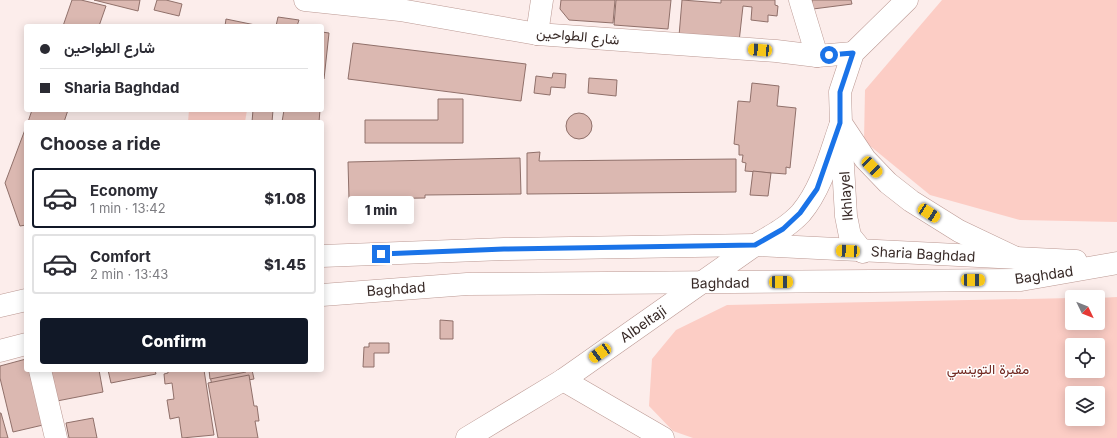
<!DOCTYPE html>
<html lang="en">
<head>
<meta charset="utf-8">
<style>
  :root { --surface:#fff; --page:#f7f7f7; --text:#2b2b33; --muted:#7c7c81; --line:#e1e1e2; --accent:#111827 }
  body { margin:0; font-family:Inter,Vazirmatn,sans-serif; background:var(--page); color:var(--text); height:100vh; display:flex; flex-direction:column; font-size:15px; white-space:nowrap }
  * { box-sizing:border-box; margin:0 }
  p { font-size:13px; color:var(--muted) }
  .icon { flex:none; width:22px; height:22px; fill:none; stroke:currentColor; stroke-width:2; stroke-linecap:round; stroke-linejoin:round }
  .map { position:relative; flex:1; overflow:hidden }
  .side { position:absolute; left:24px; top:120px; width:300px; height:252px; display:flex; flex-direction:column; background:var(--surface); border-radius:4px; box-shadow:0 2px 10px #0003 }
  .side>* { flex:none }
  .banner { position:absolute; left:24px; top:24px; width:300px; height:88px; border-radius:4px; box-shadow:0 2px 10px #0003; display:grid; align-content:center; height:88px; padding:0 16px; background:var(--surface) }
  .needle { width:26px; rotate:133deg }
  .fabs { position:absolute; left:1065px; top:290px; display:grid; gap:8px }
  .fabs a { display:grid; place-items:center; width:40px; height:40px; border-radius:4px; background:var(--surface); box-shadow:0 2px 10px #0003; font-size:20px }
  .end { position:absolute; width:18px; height:18px; margin:-9px; border:5px solid #1a73e8; background:#fff; box-shadow:0 0 0 2px #fff }
  .from { border-radius:50% }
  .bubble { position:absolute; height:28px; border-radius:4px; background:var(--surface); box-shadow:0 2px 10px #0003; font-size:13px; font-weight:800; line-height:28px; text-align:center }
  .car { position:absolute; width:12px; height:24px; margin:-12px -6px; border-radius:5px; box-shadow:0 0 3px 1px #0007; background:linear-gradient(#f5c518 24%,#345 0 40%,#f5c518 0 76%,#345 0 86%,#f5c518 0) }
  .banner b { display:flex; align-items:center; gap:14px; height:38px; font-size:15px }
  .banner b+b { border-top:1px solid var(--line) }
  .banner i { width:10px; height:10px; background:var(--text) }
  ul { padding:0; list-style:none }
  li { display:flex; align-items:center; gap:12px; height:60px; margin:0 8px 6px; padding:0 8px; border:2px solid var(--line); border-radius:4px }
  li div { flex:1 }
  li b { display:block; font-size:15px }
  li em { font-style:normal; font-weight:800 }
  li.active { border-color:var(--accent) }
  li>.icon { width:36px; height:36px; stroke-width:1.5 }
  h2 { padding:0 16px; font-size:18px; line-height:48px }
  .cta { display:flex; gap:8px; margin-top:auto; padding:8px 16px }
  .cta a { flex:1; height:46px; border-radius:4px; background:var(--accent); color:#fff; font-size:16px; font-weight:800; line-height:46px; text-align:center }
  .map>svg:first-child { display:block }
</style>
</head>
<body>
<div class="map">
<svg width="1117" height="438" viewBox="0 0 1117 438">
  <rect width="100%" height="100%" fill="#fcedeb"/>
  <g fill="#fccdc5" fill-rule="evenodd">
    <polygon points="942,0 1117,0 1117,222 1020,220 930,195 864,141 865,90"/>
    <polygon points="189,110 247,110 245,122 188,122"/>
    <path d="M1117 297V438H693L673 431 649 406 652 359 676 330 727 305 1072 298V323H1098V298ZM1072 345H1098V371H1072ZM1072 393H1098V419H1072Z"/>
  </g>
  <g fill="#dbb8b1" stroke="#90706a">
    <polygon points="72,0 81,0 106,6 99,26 63,26"/>
    <polygon points="94,0 140,0 138,11"/>
    <polygon points="157,0 166,0 182,4 179,16 154,10"/>
    <polygon points="561,0 615,0 613,23 569,20 560,9"/>
    <polygon points="616,0 671,0 668,29 614,25"/>
    <polygon points="682,0 721,3 721,0 775,0 775,5 778,6 777,16 768,15 768,22 751,20 752,7 743,6 739,42 679,36"/>
    <polygon points="812,0 851,0 852,4 813,9"/>
    <polygon points="278,17 299,20 297,26 276,26"/>
    <polygon points="226,19 260,26 225,26"/>
    <polygon points="322,32 329,33 324,79 322,79"/>
    <polygon points="353,43 526,64 521,101 348,79"/>
    <polygon points="553,73 566,74 565,88 551,87 550,95 534,93 536,76 552,78"/>
    <polygon points="589,78 617,80 616,96 588,93"/>
    <polygon points="752,83 779,86 777,106 796,108 790,168 786,167 786,174 745,171 746,163 742,162 743,155 739,155 739,145 734,144 738,101 750,102"/>
    <polygon points="438,99 463,99 463,143 365,143 365,120 438,120"/>
    <polygon points="32,110 68,110 64,122 28,122"/>
    <polygon points="253,110 273,110 272,122 252,122"/>
    <polygon points="284,110 320,110 319,122 282,122"/>
    <circle cx="579" cy="126" r="13"/>
    <polygon points="26,127 26,225 20,226 5,183"/>
    <polygon points="540,152 539,161 736,159 736,192 527,194 527,153"/>
    <polygon points="520,158 521,194 425,195 425,198 349,199 348,162"/>
    <polygon points="753,171 771,173 768,196 750,195"/>
    <polygon points="440,320 453,321 453,339 440,339"/>
    <polygon points="369,343 389,343 389,353 374,353 374,367 363,367 364,347 369,347"/>
    <polygon points="26,359 26,370 29,370 43,425 13,432 0,378 0,366"/>
    <polygon points="51,370 99,370 103,392 57,401"/>
    <polygon points="108,370 155,370 156,374 111,383"/>
    <polygon points="168,370 204,370 214,435 182,438 179,417 170,419 167,400 174,399 172,383 165,384 164,374 168,373"/>
    <polygon points="209,370 252,370 254,379 212,386"/>
    <polygon points="209,370 246,370 246,372 210,379"/>
    <polygon points="249,375 254,406 257,406 259,421 255,421 258,438 218,438 208,383"/>
    <polygon points="0,413 1,413 8,438 0,438"/>
    <polygon points="93,418 97,438 69,438 66,423"/>
  </g>
  <g fill="none" stroke-linecap="round" stroke-linejoin="round">
    <defs>
      <g id="minor">
        <polyline points="305,0 400,10 537,34 776,51 817,56 853,53"/>
        <polyline points="800,0 817,56"/>
        <polyline points="907,0 853,53 840,92 841,123 865,159 888,183 911,201 959,231 1016,258"/>
        <polyline points="537,34 542,0"/>
        <polyline points="841,132 846,216 850,236 863,252"/>
        <polyline points="40,370 56,438"/>
        <polyline points="563,380 663,438"/>
        <path d="M467 438 563 380 755 245C771 236 788 227 801 213 822 188 830 154 841 123"/>
      </g>
      <g id="major">
        <polyline points="322,256 504,249 755,245 1076,261"/>
        <polyline points="322,295 467,284 1021,280 1117,263"/>
        <polyline points="0,306 26,300"/>
        <polyline points="0,351 26,344"/>
      </g>
    </defs>
    <use href="#minor" stroke="#bb9993" stroke-width="23"/>
    <use href="#major" stroke="#bb9993" stroke-width="23"/>
    <use href="#minor" stroke="#fff" stroke-width="22"/>
    <use href="#major" stroke="#fff" stroke-width="22"/>
  </g>
  <g fill="none" stroke-linecap="round" stroke-linejoin="round">
    <polyline stroke="#1a73e8" stroke-width="5" points="381,254 504,249 755,245 783,229 800,213 817,189 840,123 840,92 853,53 829,55"/>
  </g>
  <g text-anchor="middle" stroke-width="3" stroke-linejoin="round" paint-order="stroke">
    <g font-size="14" fill="#372926" stroke="#fefefe">
      <text transform="translate(578 36) rotate(5)" y="5">شارع الطواحين</text>
      <text transform="translate(846 196) rotate(-94)" y="5">Ikhlayel</text>
      <text transform="translate(923 254) rotate(3)" y="5">Sharia Baghdad</text>
      <text transform="translate(1044 275) rotate(-8)" y="5">Baghdad</text>
      <text transform="translate(720 283) rotate(-1)" y="5">Baghdad</text>
      <text transform="translate(396 289) rotate(-4)" y="5">Baghdad</text>
      <text transform="translate(643 324) rotate(-35)" y="5">Albeltaji</text>
    </g>
    <g font-size="14" fill="#732a22" stroke="#fefefe">
      <text x="988" y="374">مقبرة التوينسي</text>
    </g>
  </g>
</svg>
<div class="fabs">
<a><svg class="needle" viewBox="-14 -14 28 28"><path d="M0-13l5 13h-10z" fill="#e53935"/><path d="M0 13l5-13h-10z" fill="#7c7c81"/></svg></a>
<a><svg class="icon" aria-label="locate" viewBox="0 0 24 24"><circle cx="12" cy="12" r="6"/><path d="M12 2v4M12 18v4M2 12h4M18 12h4"/></svg></a>
<a><svg class="icon" aria-label="layers" viewBox="0 0 24 24"><path d="M12 4l9 5-9 5-9-5zM3 14l9 5 9-5"/></svg></a>
</div>
<i class="end from" style="left:829px;top:55px"></i>
<i class="end" style="left:381px;top:254px"></i>
<div class="bubble" style="left:348px;top:196px;width:66px">1 min</div>
<i class="car" style="left:760px;top:50px;rotate:274deg"></i>
<i class="car" style="left:872px;top:167px;rotate:136deg"></i>
<i class="car" style="left:929px;top:213px;rotate:123deg"></i>
<i class="car" style="left:848px;top:251px;rotate:273deg"></i>
<i class="car" style="left:973px;top:280px;rotate:90deg"></i>
<i class="car" style="left:781px;top:282px;rotate:90deg"></i>
<i class="car" style="left:600px;top:353px;rotate:235deg"></i>
<div class="banner">
<b><i class="from"></i>شارع الطواحين</b>
<b><i></i>Sharia Baghdad</b>
</div>
<section class="side">
<h2>Choose a ride</h2>
<ul>
<li class="active"><svg class="icon" aria-label="car" viewBox="0 0 24 24"><path d="M5 17H2v-5l4-1 3-4h7l3 4 3 1v5h-3M9 17h6M6 11h13"/><circle cx="7" cy="17" r="2"/><circle cx="17" cy="17" r="2"/></svg><div><b>Economy</b><p>1 min · 13:42</p></div><em>$1.08</em></li>
<li><svg class="icon" aria-label="car" viewBox="0 0 24 24"><path d="M5 17H2v-5l4-1 3-4h7l3 4 3 1v5h-3M9 17h6M6 11h13"/><circle cx="7" cy="17" r="2"/><circle cx="17" cy="17" r="2"/></svg><div><b>Comfort</b><p>2 min · 13:43</p></div><em>$1.45</em></li>
</ul>
<div class="cta"><a>Confirm</a></div>
</section>
</div>
</body>
</html>
